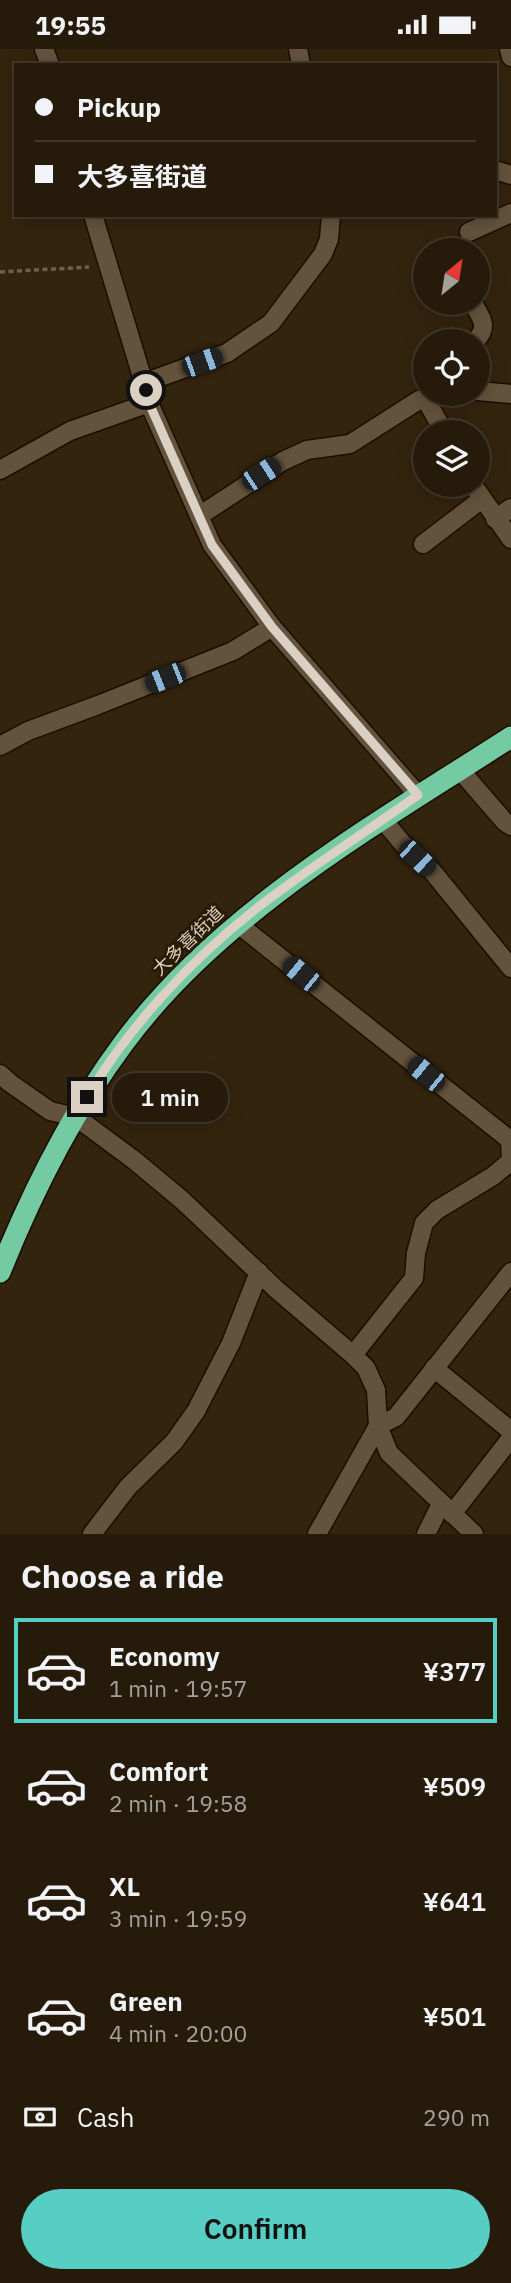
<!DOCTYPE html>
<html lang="en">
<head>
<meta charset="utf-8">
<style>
  :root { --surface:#261b0a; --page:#322818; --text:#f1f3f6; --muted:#a4a19c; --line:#42392b; --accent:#56cec3 }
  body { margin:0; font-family:"IBM Plex Sans","Noto Sans JP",sans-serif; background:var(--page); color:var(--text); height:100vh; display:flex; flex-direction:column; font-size:26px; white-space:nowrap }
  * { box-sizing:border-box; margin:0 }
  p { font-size:23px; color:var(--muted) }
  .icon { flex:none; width:38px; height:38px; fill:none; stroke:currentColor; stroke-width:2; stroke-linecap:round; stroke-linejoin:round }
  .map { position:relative; height:1485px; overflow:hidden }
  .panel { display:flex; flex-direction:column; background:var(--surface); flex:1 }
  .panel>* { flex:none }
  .top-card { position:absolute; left:14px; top:14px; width:483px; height:154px; border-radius:0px; box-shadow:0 4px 18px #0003,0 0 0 2px var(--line); display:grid; align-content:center; height:154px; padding:0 21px; background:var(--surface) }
  .needle { width:46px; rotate:30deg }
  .controls { position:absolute; left:413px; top:189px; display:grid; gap:14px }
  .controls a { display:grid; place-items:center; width:77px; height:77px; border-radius:50%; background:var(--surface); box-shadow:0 4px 18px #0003,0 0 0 2px var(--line); font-size:35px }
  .end { position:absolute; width:32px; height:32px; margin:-16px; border:9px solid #dad0c3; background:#111; box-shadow:0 0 0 4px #111 }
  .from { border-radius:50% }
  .bubble { position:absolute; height:49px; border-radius:24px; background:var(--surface); box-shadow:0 4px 18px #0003,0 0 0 2px var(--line); font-size:23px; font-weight:600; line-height:49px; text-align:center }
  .car { position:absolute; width:21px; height:42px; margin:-21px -10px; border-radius:9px; box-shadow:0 0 5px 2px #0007; background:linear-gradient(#222 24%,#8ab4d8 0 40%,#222 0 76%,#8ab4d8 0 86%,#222 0) }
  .top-card b { display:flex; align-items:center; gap:24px; height:66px; font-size:26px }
  .top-card b+b { border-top:2px solid var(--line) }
  .top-card i { width:18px; height:18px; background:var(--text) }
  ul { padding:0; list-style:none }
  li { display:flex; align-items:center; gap:21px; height:105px; margin:0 14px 10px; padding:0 7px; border:4px solid transparent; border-radius:0px }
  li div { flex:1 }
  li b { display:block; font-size:26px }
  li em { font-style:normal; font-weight:600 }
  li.current { border-color:var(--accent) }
  li>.icon { width:63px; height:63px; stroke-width:1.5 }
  h2 { padding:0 21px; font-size:32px; line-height:84px }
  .pay { display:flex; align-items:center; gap:18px; height:77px; padding:0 21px; font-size:26px }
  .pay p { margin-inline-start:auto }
  .primary-button { display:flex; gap:14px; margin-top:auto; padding:14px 21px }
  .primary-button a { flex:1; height:80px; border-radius:42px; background:var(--accent); color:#111; font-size:28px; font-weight:600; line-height:80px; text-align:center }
  .status { display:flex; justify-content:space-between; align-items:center; height:49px; padding:0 35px; background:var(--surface); direction:ltr }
  .status svg { height:19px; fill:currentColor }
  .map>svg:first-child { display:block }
</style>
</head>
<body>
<div class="status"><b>19:55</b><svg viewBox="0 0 49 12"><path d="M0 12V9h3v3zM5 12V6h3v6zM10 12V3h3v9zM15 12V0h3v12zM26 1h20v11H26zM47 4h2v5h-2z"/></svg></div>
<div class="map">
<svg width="511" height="1485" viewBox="0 0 511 1485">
  <rect width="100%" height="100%" fill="#33240e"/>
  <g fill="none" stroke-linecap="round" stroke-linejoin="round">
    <defs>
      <g id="minor">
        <polyline points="44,0 50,16"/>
        <polyline points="298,0 301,16"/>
        <polyline points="509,0 511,8"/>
        <polyline points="495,121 511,126"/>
        <polyline points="93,166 146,341"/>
        <polyline points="331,166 329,190 323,205 271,274 227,304 152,331 146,341 149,354 212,496 272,578 418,746"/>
        <polyline points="469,183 511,164"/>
        <path d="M473 254C481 269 490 278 475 292"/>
        <polyline points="478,342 511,345"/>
        <polyline points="425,349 444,383"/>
        <polyline points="0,421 70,382 149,354"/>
        <polyline points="473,436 511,490"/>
        <polyline points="199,467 283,412 307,401 350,395 419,351 435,345"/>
        <polyline points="495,470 511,459"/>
        <polyline points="423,495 482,450"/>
        <polyline points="0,697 28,682 98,656 233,602 272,578"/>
        <polyline points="460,721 505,773 511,777"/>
        <polyline points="383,771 403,795 432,822 511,919"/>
        <polyline points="238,875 510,1091 511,1112 493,1127 437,1161 424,1174 416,1204 414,1229 353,1306"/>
        <polyline points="0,1025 10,1034 50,1062 76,1068 134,1111 182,1151 276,1240 353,1306 366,1319 376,1341 378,1377 389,1404 474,1485"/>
        <polyline points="434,1319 511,1382"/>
        <polyline points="452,1465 511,1389"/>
        <polyline points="92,1485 128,1438 174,1393 196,1362 231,1294 259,1223"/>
        <polyline points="317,1485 378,1377 396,1368 511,1223"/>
        <polyline points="426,1485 441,1455"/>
      </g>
      <path id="highway" d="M0 1223C32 1143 71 1065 123 995 219 864 376 775 511 688"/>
    </defs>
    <use href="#minor" stroke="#1b0d00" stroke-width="21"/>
    <use href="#highway" stroke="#1b0d00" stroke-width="24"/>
    <polyline stroke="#6f614f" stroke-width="3.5" stroke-dasharray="5 3.5" stroke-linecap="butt" points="0,223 89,218"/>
    <use href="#minor" stroke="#64533c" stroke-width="18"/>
    <use href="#highway" stroke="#74caa2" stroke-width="21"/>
  </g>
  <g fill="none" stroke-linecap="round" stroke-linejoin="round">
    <path stroke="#dad0c3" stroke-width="9" d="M87 1048C130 976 191 911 257 859 308 819 365 784 418 746L272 578 212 496 149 354 146 341"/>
  </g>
  <g text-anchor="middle" stroke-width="6" stroke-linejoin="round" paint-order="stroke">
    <g font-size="18" fill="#dad0c3" stroke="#291b04">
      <text transform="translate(188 892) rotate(-44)" y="6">大多喜街道</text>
    </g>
  </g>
</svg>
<div class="controls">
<a><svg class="needle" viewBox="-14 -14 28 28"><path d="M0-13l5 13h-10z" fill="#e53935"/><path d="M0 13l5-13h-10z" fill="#a4a19c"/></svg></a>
<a><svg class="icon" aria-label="locate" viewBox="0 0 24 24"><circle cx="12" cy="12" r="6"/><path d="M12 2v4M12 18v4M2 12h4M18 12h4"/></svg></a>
<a><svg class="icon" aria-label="layers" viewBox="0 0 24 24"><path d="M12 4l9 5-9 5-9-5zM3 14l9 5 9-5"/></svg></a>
</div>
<i class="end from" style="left:146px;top:341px"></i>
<i class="end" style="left:87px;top:1048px"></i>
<div class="bubble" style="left:112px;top:1024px;width:116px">1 min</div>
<i class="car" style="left:202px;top:313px;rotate:70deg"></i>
<i class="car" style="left:261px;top:425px;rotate:57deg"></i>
<i class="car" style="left:165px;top:629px;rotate:248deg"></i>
<i class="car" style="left:417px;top:809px;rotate:133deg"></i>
<i class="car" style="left:301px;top:925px;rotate:309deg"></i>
<i class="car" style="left:426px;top:1025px;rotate:309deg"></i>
<div class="top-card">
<b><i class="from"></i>Pickup</b>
<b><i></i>大多喜街道</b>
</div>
</div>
<section class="panel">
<h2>Choose a ride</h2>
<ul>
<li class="current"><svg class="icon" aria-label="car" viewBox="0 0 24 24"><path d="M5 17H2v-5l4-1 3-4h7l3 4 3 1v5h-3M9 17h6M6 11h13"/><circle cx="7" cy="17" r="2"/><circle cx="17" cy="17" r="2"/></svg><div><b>Economy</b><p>1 min · 19:57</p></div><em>¥377</em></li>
<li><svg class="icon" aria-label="car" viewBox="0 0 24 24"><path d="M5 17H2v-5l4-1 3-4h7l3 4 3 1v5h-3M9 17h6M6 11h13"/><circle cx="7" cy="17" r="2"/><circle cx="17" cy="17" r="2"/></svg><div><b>Comfort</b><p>2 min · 19:58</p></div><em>¥509</em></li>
<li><svg class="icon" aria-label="car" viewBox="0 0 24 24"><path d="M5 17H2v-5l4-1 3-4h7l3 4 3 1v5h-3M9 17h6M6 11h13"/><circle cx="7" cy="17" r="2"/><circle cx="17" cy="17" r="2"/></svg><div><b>XL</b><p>3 min · 19:59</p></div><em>¥641</em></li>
<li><svg class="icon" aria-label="car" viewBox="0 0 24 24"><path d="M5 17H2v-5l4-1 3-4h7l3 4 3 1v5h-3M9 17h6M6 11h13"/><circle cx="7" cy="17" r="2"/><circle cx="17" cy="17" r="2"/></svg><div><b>Green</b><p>4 min · 20:00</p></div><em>¥501</em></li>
</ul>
<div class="pay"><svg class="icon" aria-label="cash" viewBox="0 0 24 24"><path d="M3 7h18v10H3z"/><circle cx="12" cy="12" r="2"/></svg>Cash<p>290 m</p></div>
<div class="primary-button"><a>Confirm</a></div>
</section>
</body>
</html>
